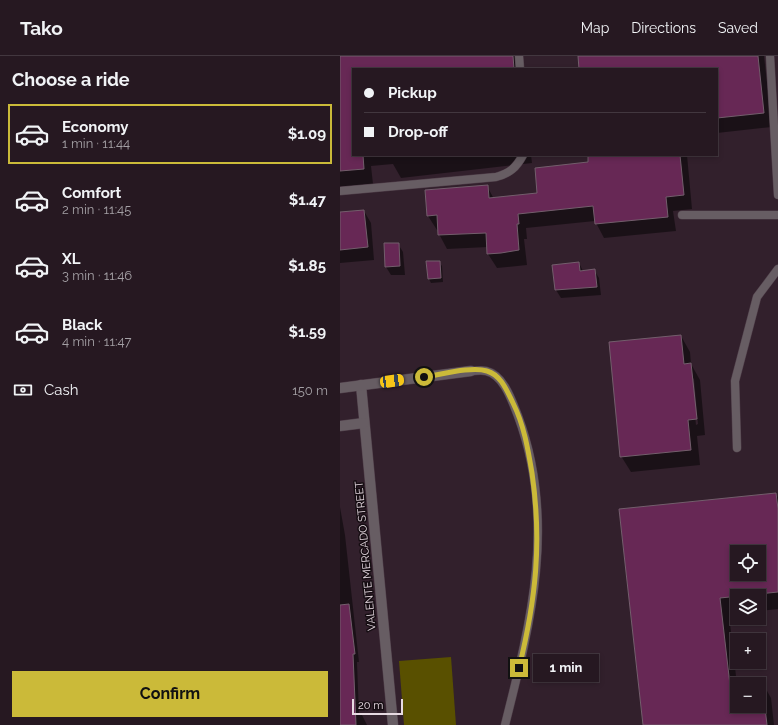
<!DOCTYPE html>
<html lang="en">
<head>
<meta charset="utf-8">
<style>
  :root { --surface:#261821; --page:#32252e; --text:#f1f3f6; --muted:#a4a0a5; --line:#42373f; --accent:#cbba39 }
  body { margin:0; font-family:Raleway,sans-serif; background:var(--page); color:var(--text); height:100vh; display:flex; flex-direction:column; font-size:15px; white-space:nowrap }
  * { box-sizing:border-box; margin:0 }
  p { font-size:13px; color:var(--muted) }
  .icon { flex:none; width:22px; height:22px; fill:none; stroke:currentColor; stroke-width:2; stroke-linecap:round; stroke-linejoin:round }
  .map { position:relative; flex:1; overflow:hidden }
  .sheet { display:flex; flex-direction:column; background:var(--surface); width:340px }
  .sheet>* { flex:none }
  .banner { position:absolute; left:12px; top:12px; width:366px; height:88px; border-radius:0px; box-shadow:0 2px 6px #0003,0 0 0 1px var(--line); display:grid; align-content:center; height:88px; padding:0 12px; background:var(--surface) }
  .fabs { position:absolute; left:390px; top:489px; display:grid; gap:8px }
  .fabs a { display:grid; place-items:center; width:36px; height:36px; border-radius:0px; background:var(--surface); box-shadow:0 2px 6px #0003,0 0 0 1px var(--line); font-size:20px }
  .scale { position:absolute; left:12px; bottom:10px; width:51px; box-sizing:border-box; padding-left:4px; border:2px solid #e7dae2; border-top:0; font-size:11px; line-height:14px; white-space:nowrap; color:#e7dae2; -webkit-text-stroke:3px #150d12; paint-order:stroke }
  .end { position:absolute; width:18px; height:18px; margin:-9px; border:5px solid #cbba39; background:#111; box-shadow:0 0 0 2px #111 }
  .from { border-radius:50% }
  .bubble { position:absolute; height:28px; border-radius:0px; background:var(--surface); box-shadow:0 2px 6px #0003,0 0 0 1px var(--line); font-size:13px; font-weight:700; line-height:28px; text-align:center }
  .car { position:absolute; width:12px; height:24px; margin:-12px -6px; border-radius:5px; box-shadow:0 0 3px 1px #0007; background:linear-gradient(#f5c518 24%,#345 0 40%,#f5c518 0 76%,#345 0 86%,#f5c518 0) }
  .banner b { display:flex; align-items:center; gap:14px; height:38px; font-size:15px }
  .banner b+b { border-top:1px solid var(--line) }
  .banner i { width:10px; height:10px; background:var(--text) }
  ul { padding:0; list-style:none }
  li { display:flex; align-items:center; gap:12px; height:60px; margin:0 8px 6px; padding:0 4px; border:2px solid transparent; border-radius:0px }
  li div { flex:1 }
  li b { display:block; font-size:15px }
  li em { font-style:normal; font-weight:700 }
  li.active { border-color:var(--accent) }
  li>.icon { width:36px; height:36px; stroke-width:1.5 }
  h2 { padding:0 12px; font-size:18px; line-height:48px }
  .pay { display:flex; align-items:center; gap:10px; height:44px; padding:0 12px; font-size:15px }
  .pay p { margin-inline-start:auto }
  .primary-button { display:flex; gap:8px; margin-top:auto; padding:8px 12px }
  .primary-button a { flex:1; height:46px; border-radius:0px; background:var(--accent); color:#111; font-size:16px; font-weight:700; line-height:46px; text-align:center }
  header { display:flex; align-items:center; gap:24px; box-sizing:border-box; height:56px; padding:0 20px; background:var(--surface); border-bottom:1px solid var(--line) }
  header strong { font-size:19px }
  nav { display:flex; gap:22px; margin-inline-start:auto; font-size:14px }
  main { display:flex; flex:1; min-height:0 }
  .map>svg:first-child { display:block }
</style>
</head>
<body>
<header>
<strong>Tako</strong>
<nav><a>Map</a><a>Directions</a><a>Saved</a></nav>
</header>
<main>
<section class="sheet">
<h2>Choose a ride</h2>
<ul>
<li class="active"><svg class="icon" aria-label="car" viewBox="0 0 24 24"><path d="M5 17H2v-5l4-1 3-4h7l3 4 3 1v5h-3M9 17h6M6 11h13"/><circle cx="7" cy="17" r="2"/><circle cx="17" cy="17" r="2"/></svg><div><b>Economy</b><p>1 min · 11:44</p></div><em>$1.09</em></li>
<li><svg class="icon" aria-label="car" viewBox="0 0 24 24"><path d="M5 17H2v-5l4-1 3-4h7l3 4 3 1v5h-3M9 17h6M6 11h13"/><circle cx="7" cy="17" r="2"/><circle cx="17" cy="17" r="2"/></svg><div><b>Comfort</b><p>2 min · 11:45</p></div><em>$1.47</em></li>
<li><svg class="icon" aria-label="car" viewBox="0 0 24 24"><path d="M5 17H2v-5l4-1 3-4h7l3 4 3 1v5h-3M9 17h6M6 11h13"/><circle cx="7" cy="17" r="2"/><circle cx="17" cy="17" r="2"/></svg><div><b>XL</b><p>3 min · 11:46</p></div><em>$1.85</em></li>
<li><svg class="icon" aria-label="car" viewBox="0 0 24 24"><path d="M5 17H2v-5l4-1 3-4h7l3 4 3 1v5h-3M9 17h6M6 11h13"/><circle cx="7" cy="17" r="2"/><circle cx="17" cy="17" r="2"/></svg><div><b>Black</b><p>4 min · 11:47</p></div><em>$1.59</em></li>
</ul>
<div class="pay"><svg class="icon" aria-label="cash" viewBox="0 0 24 24"><path d="M3 7h18v10H3z"/><circle cx="12" cy="12" r="2"/></svg>Cash<p>150 m</p></div>
<div class="primary-button"><a>Confirm</a></div>
</section>
<div class="map">
<svg width="438" height="669" viewBox="0 0 438 669">
  <rect width="100%" height="100%" fill="#32202c"/>
  <polygon fill="#595000" points="111,601 116,669 64,669 59,605"/>
  <g fill="#0007" fill-rule="evenodd">
    <polygon points="0,0 180,0 181,13 13,13 13,99 191,99 192,107 61,122 53,108 31,110 33,128 0,131"/>
    <polygon points="239,0 424,0 432,71 377,77 377,13 240,13"/>
    <polygon points="249,99 347,99 352,153 333,155 336,175 264,182 255,165 186,172 187,183 184,183 187,209 157,212 148,198 148,191 107,193 99,178 99,174 97,174 88,160 147,130 154,143 198,138 250,107"/>
    <polygon points="24,155 31,167 34,204 0,207 0,157"/>
    <polygon points="58,188 63,196 65,219 51,219 46,211"/>
    <polygon points="99,206 102,210 103,226 91,227 89,223"/>
    <polygon points="239,207 243,215 254,214 259,222 261,239 221,242 216,234"/>
    <path d="M341 280 350 296 351 308 360 324 365 379 357 380 360 409 291 416 281 400ZM351 320 354 323 358 368 356 369Z"/>
    <path d="M436 438 438 442V553L419 555V540H397V557L389 558 397 629V650H419V628H406L422 626 431 642 434 669H304L280 454ZM397 496H419V518H397Z"/>
    <polygon points="0,451 5,479 19,606 17,606 19,659 22,659 27,669 0,669"/>
  </g>
  <g fill="#672855" stroke="#735e6c" fill-rule="evenodd">
    <polygon points="0,0 173,0 174,13 13,13 13,99 23,99 24,113 0,115"/>
    <polygon points="238,0 418,0 424,57 377,62 377,13 239,13"/>
    <polygon points="248,99 340,99 344,139 326,141 328,161 255,168 253,150 178,158 179,168 177,168 179,194 161,197 147,198 146,177 98,179 97,159 87,160 85,134 148,129 149,142 197,137 195,112 248,106"/>
    <polygon points="24,154 28,191 0,194 0,156"/>
    <polygon points="44,187 59,187 60,210 45,211"/>
    <polygon points="86,205 100,205 101,222 88,223"/>
    <polygon points="239,206 240,215 255,213 257,231 215,234 212,209"/>
    <polygon points="341,279 344,308 351,307 357,363 348,364 351,394 280,401 269,286"/>
    <path d="M436 437 438 453V536L380 542 390 629 422 625 427 669H303L279 453ZM397 496H419V518H397ZM397 628H419V650H397Z"/>
    <polygon points="9,548 15,598 13,598 16,669 0,669 0,549"/>
  </g>
  <g fill="none" stroke-linecap="round" stroke-linejoin="round">
    <defs>
      <g id="service">
        <polyline points="179,0 180,13"/>
        <polyline points="430,0 438,139"/>
        <path d="M0 135 156 121C170 117 176 112 183 99"/>
        <polyline points="342,159 438,159"/>
        <path d="M131 315C136 315 141 314 146 315 164 319 172 345 178 360 217 465 191 566 165 669"/>
        <polyline points="397,392 395,325 417,241 438,213"/>
      </g>
      <g id="minor">
        <polyline points="21,329 53,669"/>
        <polyline points="0,332 131,315"/>
        <polyline points="0,370 24,367"/>
      </g>
    </defs>
    <use href="#service" stroke="#4f3e49" stroke-width="9"/>
    <use href="#minor" stroke="#4f3e49" stroke-width="11"/>
    <use href="#service" stroke="#675d63" stroke-width="8"/>
    <use href="#minor" stroke="#675d63" stroke-width="10"/>
  </g>
  <g fill="none" stroke-linecap="round" stroke-linejoin="round">
    <path stroke="#cbba39" stroke-width="5" d="M84 321C100 319 131 310 147 315 161 319 167 335 173 347 184 369 188 393 192 417 202 486 196 543 179 612"/>
  </g>
  <g text-anchor="middle" stroke-width="3" stroke-linejoin="round" paint-order="stroke">
    <g font-size="11" fill="#e7dae2" stroke="#150d12">
      <text transform="translate(25 500) rotate(-95)" y="4">VALENTE MERCADO STREET</text>
    </g>
  </g>
</svg>
<div class="fabs">
<a><svg class="icon" aria-label="locate" viewBox="0 0 24 24"><circle cx="12" cy="12" r="6"/><path d="M12 2v4M12 18v4M2 12h4M18 12h4"/></svg></a>
<a><svg class="icon" aria-label="layers" viewBox="0 0 24 24"><path d="M12 4l9 5-9 5-9-5zM3 14l9 5 9-5"/></svg></a>
<a>+</a>
<a>−</a>
</div>
<div class="scale">20 m</div>
<i class="end from" style="left:84px;top:321px"></i>
<i class="end" style="left:179px;top:612px"></i>
<div class="bubble" style="left:193px;top:598px;width:66px">1 min</div>
<i class="car" style="left:52px;top:325px;rotate:82deg"></i>
<div class="banner">
<b><i class="from"></i>Pickup</b>
<b><i></i>Drop-off</b>
</div>
</div>
</main>
</body>
</html>
